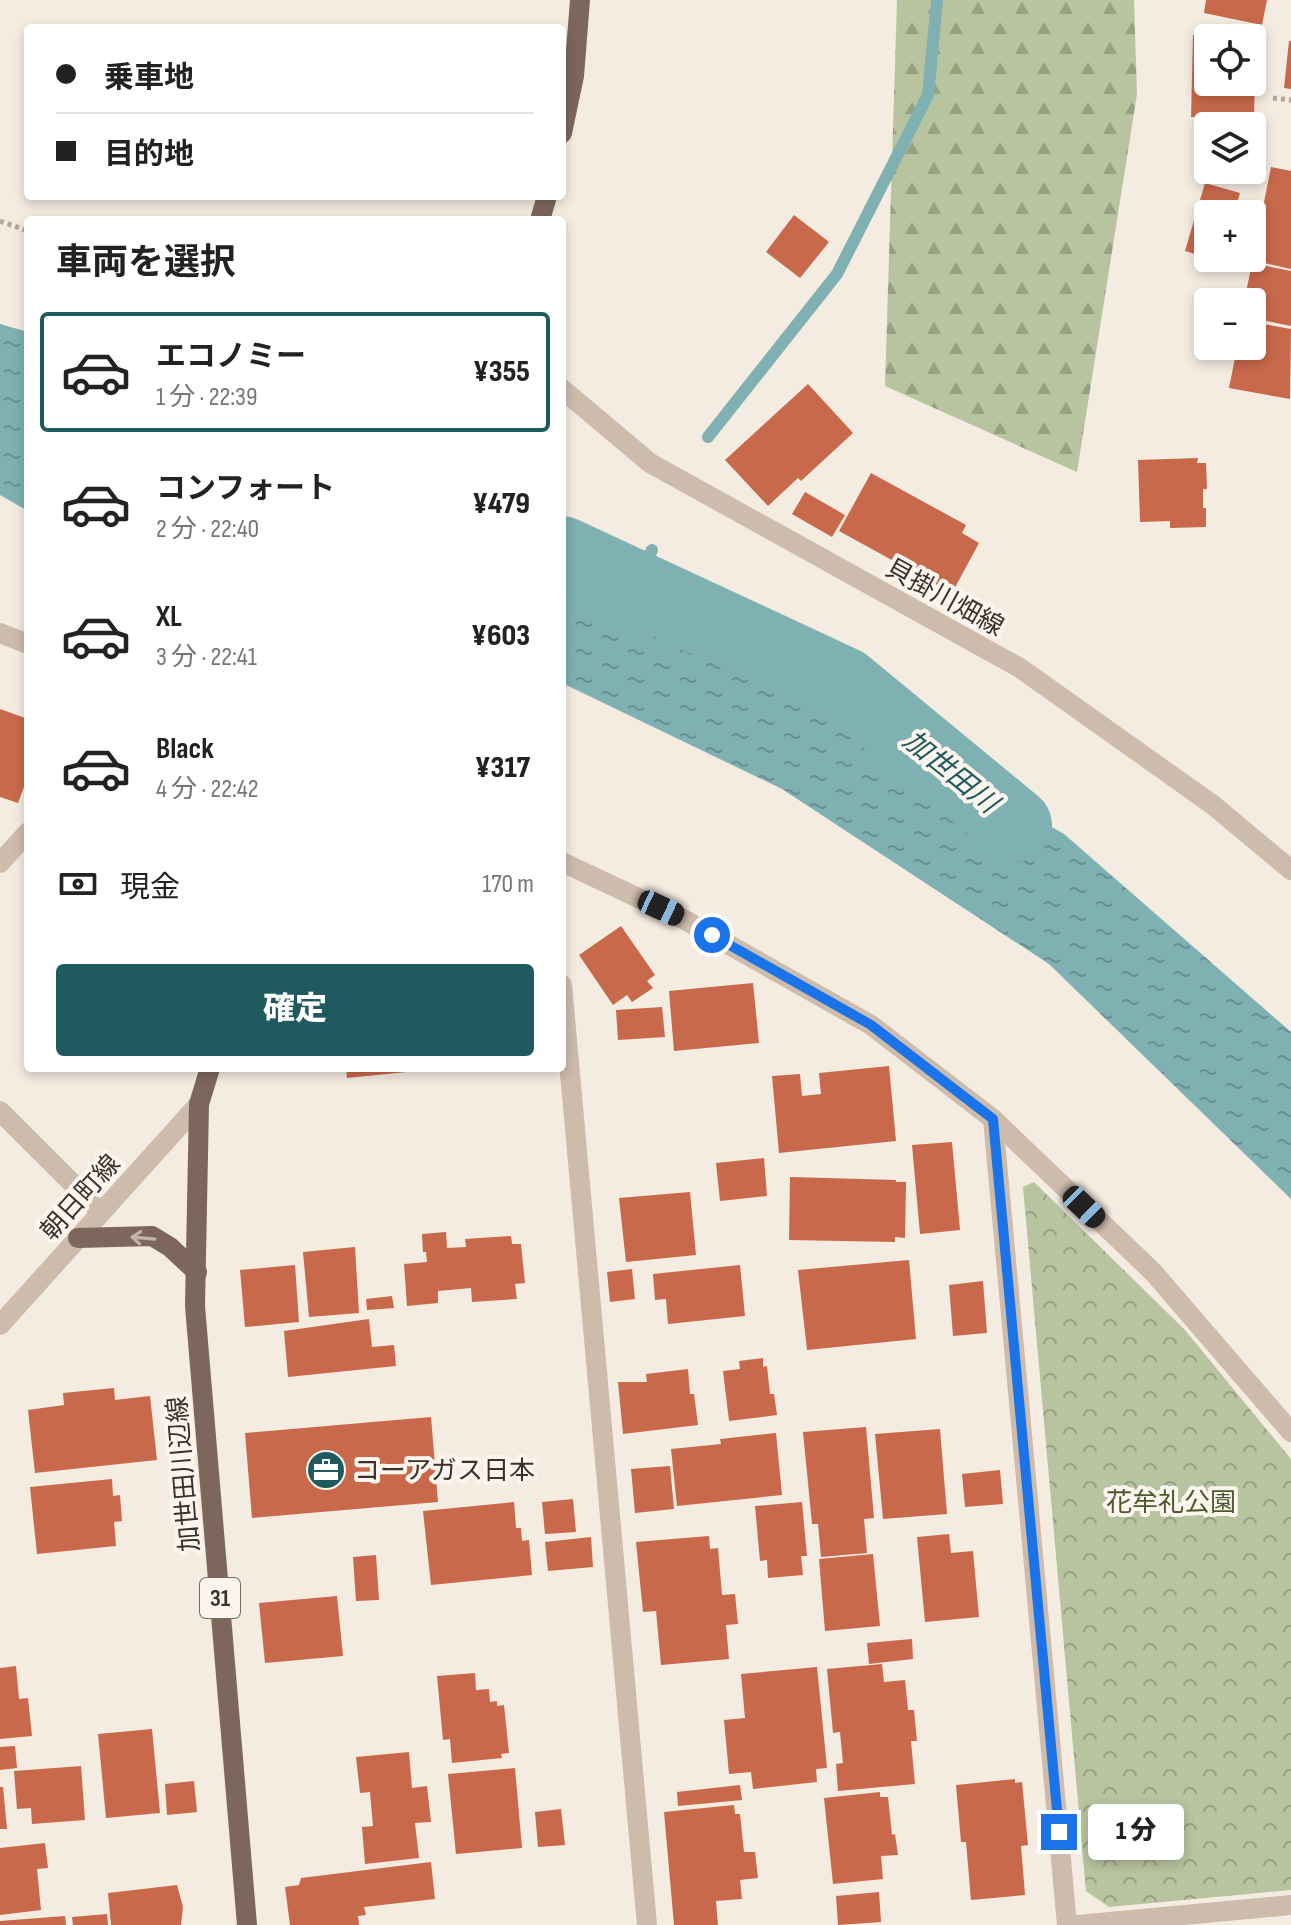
<!DOCTYPE html>
<html lang="ja">
<head>
<meta charset="utf-8">
<style>
  :root { --surface:#fff; --page:#f6f6f6; --text:#222; --muted:#767676; --line:#e0e0e0; --accent:#1f5a5e }
  body { margin:0; font-family:"Sofia Sans Condensed","Noto Sans JP",sans-serif; background:var(--page); color:var(--text); height:100vh; display:flex; flex-direction:column; font-size:30px; white-space:nowrap }
  * { box-sizing:border-box; margin:0 }
  p { font-size:26px; color:var(--muted) }
  .icon { flex:none; width:44px; height:44px; fill:none; stroke:currentColor; stroke-width:2; stroke-linecap:round; stroke-linejoin:round }
  .map { position:relative; flex:1; overflow:hidden }
  .drawer { position:absolute; left:24px; top:216px; width:542px; height:856px; display:flex; flex-direction:column; background:var(--surface); border-radius:8px; box-shadow:0 4px 12px #0003 }
  .drawer>* { flex:none }
  .banner { position:absolute; left:24px; top:24px; width:542px; height:176px; border-radius:8px; box-shadow:0 4px 12px #0003; display:grid; align-content:center; height:176px; padding:0 32px; background:var(--surface) }
  .buttons { position:absolute; left:1194px; top:24px; display:grid; gap:16px }
  .buttons a { display:grid; place-items:center; width:72px; height:72px; border-radius:8px; background:var(--surface); box-shadow:0 4px 12px #0003; font-size:40px }
  .end { position:absolute; width:36px; height:36px; margin:-18px; border:10px solid #1a73e8; background:#fff; box-shadow:0 0 0 4px #fff }
  .from { border-radius:50% }
  .bubble { position:absolute; height:56px; border-radius:8px; background:var(--surface); box-shadow:0 4px 12px #0003; font-size:26px; font-weight:800; line-height:56px; text-align:center }
  .car { position:absolute; width:24px; height:48px; margin:-24px -12px; border-radius:10px; box-shadow:0 0 6px 2px #0007; background:linear-gradient(#222 24%,#8ab4d8 0 40%,#222 0 76%,#8ab4d8 0 86%,#222 0) }
  .banner b { display:flex; align-items:center; gap:28px; height:76px; font-size:30px }
  .banner b+b { border-top:2px solid var(--line) }
  .banner i { width:20px; height:20px; background:var(--text) }
  ul { padding:0; list-style:none }
  li { display:flex; align-items:center; gap:24px; height:120px; margin:0 16px 12px; padding:0 16px; border:4px solid transparent; border-radius:8px }
  li div { flex:1 }
  li b { display:block; font-size:30px }
  li em { font-style:normal; font-weight:800 }
  li.current { border-color:var(--accent) }
  li>.icon { width:72px; height:72px; stroke-width:1.5 }
  h2 { padding:0 32px; font-size:36px; line-height:96px }
  .pay { display:flex; align-items:center; gap:20px; height:88px; padding:0 32px; font-size:30px }
  .pay p { margin-inline-start:auto }
  .cta { display:flex; gap:16px; margin-top:auto; padding:16px 32px }
  .cta a { flex:1; height:92px; border-radius:8px; background:var(--accent); color:#fff; font-size:32px; font-weight:800; line-height:92px; text-align:center }
  .map>svg:first-child { display:block }
</style>
</head>
<body>
<div class="map">
<svg width="1291" height="1925" viewBox="0 0 1291 1925">
  <defs>
    <pattern id="forest-firs" width="22" height="20" patternUnits="userSpaceOnUse" patternTransform="scale(2)"><rect width="22" height="20" fill="#b8c4a0"/><path d="M5 1l3.5 6h-7zM16 11l3.5 6h-7z" fill="#97a083"/></pattern>
    <pattern id="park-crowns" width="20" height="18" patternUnits="userSpaceOnUse" patternTransform="scale(2)"><rect width="20" height="18" fill="#b8c4a0"/><path d="M2 6a3 3 0 1 1 6 0M12 15a3 3 0 1 1 6 0" fill="none" stroke="#97a083"/></pattern>
    <pattern id="water-ripples" width="26" height="14" patternUnits="userSpaceOnUse" patternTransform="scale(2)"><rect width="26" height="14" fill="#7fb0b2"/><path d="M2 4q2-2 4 0t4 0M15 11q2-2 4 0t4 0" fill="none" stroke="#699091"/></pattern>
  </defs>
  <rect width="100%" height="100%" fill="#f4ebe1"/>
  <polygon fill="url(#forest-firs)" points="897,0 1134,0 1137,94 1077,472 885,386"/>
  <polygon fill="url(#park-crowns)" points="1034,1182 1185,1330 1291,1459 1291,1890 1109,1907 1086,1891 1023,1187"/>
  <g fill="url(#water-ripples)">
    <polygon points="0,324 28,332 28,511 0,495"/>
    <polygon points="562,547 1064,834 1291,1032 1291,1199 1049,964 782,789 562,683"/>
  </g>
  <g fill="none" stroke-linecap="round" stroke-linejoin="round">
    <g stroke="#7fb0b2" stroke-width="12">
      <polyline points="708,437 837,274 928,95 937,0"/>
      <polyline points="634,586 652,550"/>
    </g>
    <polyline stroke="#7fb0b2" stroke-width="74" points="562,553 844,684 1015,825"/>
  </g>
  <g fill="#c8694b">
    <polygon points="1206,0 1267,0 1262,25 1204,13"/>
    <polygon points="1193,35 1208,36 1208,82 1252,82 1252,36 1256,36 1254,117 1191,117"/>
    <polygon points="1289,41 1291,41 1291,89 1284,88"/>
    <polygon points="1271,167 1291,171 1291,269 1246,259 1252,258 1252,220 1260,222"/>
    <polygon points="1205,183 1240,193 1234,214 1208,214 1208,258 1185,251"/>
    <polygon points="794,215 829,242 800,278 766,252"/>
    <polygon points="1252,263 1291,271 1291,326 1252,318 1252,302 1244,302"/>
    <polygon points="1252,322 1291,329 1290,399 1229,388 1236,353 1230,352 1231,346 1252,346"/>
    <polygon points="808,384 853,433 801,481 798,478 768,506 725,460"/>
    <polygon points="1198,458 1197,463 1206,463 1207,489 1203,489 1203,508 1206,508 1206,527 1170,528 1170,521 1140,522 1138,460"/>
    <polygon points="871,473 966,525 962,533 979,543 952,593 839,531"/>
    <polygon points="805,492 845,515 832,537 792,514"/>
    <polygon points="0,709 28,719 28,776 18,803 0,797"/>
    <polygon points="621,926 655,975 647,981 653,988 632,1002 627,995 613,1005 579,955"/>
    <polygon points="753,983 759,1043 674,1051 669,991"/>
    <polygon points="662,1007 665,1037 618,1040 616,1010"/>
    <polygon points="889,1066 896,1141 779,1153 772,1076 800,1074 802,1096 821,1094 819,1073"/>
    <polygon points="346,1068 426,1068 426,1070 347,1078"/>
    <polygon points="952,1142 960,1230 920,1234 912,1145"/>
    <polygon points="764,1158 767,1196 720,1201 716,1163"/>
    <polygon points="790,1177 896,1180 896,1182 906,1182 905,1238 895,1237 895,1242 789,1240"/>
    <polygon points="690,1192 696,1255 626,1262 619,1198"/>
    <polygon points="446,1232 447,1248 466,1247 465,1239 511,1236 512,1244 521,1244 525,1283 515,1284 517,1299 472,1302 471,1288 438,1291 438,1303 407,1306 404,1264 427,1262 426,1252 423,1252 422,1234"/>
    <polygon points="355,1247 359,1313 309,1317 303,1252"/>
    <polygon points="909,1260 916,1339 807,1350 798,1270"/>
    <polygon points="295,1265 299,1322 245,1327 240,1270"/>
    <polygon points="740,1265 745,1316 668,1324 666,1299 655,1300 653,1274"/>
    <polygon points="632,1269 635,1299 610,1302 607,1272"/>
    <polygon points="983,1281 987,1333 953,1336 949,1285"/>
    <polygon points="392,1296 394,1308 367,1310 366,1299"/>
    <polygon points="369,1319 372,1347 394,1345 396,1366 288,1377 284,1331"/>
    <polygon points="763,1358 763,1367 767,1366 770,1394 774,1394 777,1415 729,1421 723,1371 740,1369 739,1361"/>
    <polygon points="688,1369 690,1394 694,1394 698,1425 623,1434 618,1382 647,1382 646,1374"/>
    <polygon points="114,1388 115,1400 150,1396 157,1460 35,1473 28,1410 64,1405 63,1393"/>
    <polygon points="431,1417 438,1502 252,1518 245,1433"/>
    <polygon points="866,1427 874,1518 864,1519 867,1553 821,1557 818,1524 812,1524 803,1432"/>
    <polygon points="940,1429 947,1514 883,1519 875,1434"/>
    <polygon points="776,1433 782,1495 677,1506 671,1449 721,1444 720,1439"/>
    <polygon points="670,1466 674,1509 635,1513 631,1469"/>
    <polygon points="1000,1470 1003,1504 965,1507 962,1474"/>
    <polygon points="112,1479 113,1496 120,1495 122,1521 114,1522 116,1546 37,1554 30,1487"/>
    <polygon points="573,1499 576,1532 545,1534 542,1502"/>
    <polygon points="514,1502 516,1528 521,1528 522,1541 529,1540 532,1575 431,1585 423,1511"/>
    <polygon points="802,1502 807,1556 801,1556 803,1575 768,1578 767,1560 760,1561 755,1506"/>
    <polygon points="949,1534 951,1553 973,1551 979,1617 925,1622 917,1537"/>
    <polygon points="709,1536 710,1549 718,1548 722,1595 735,1594 738,1624 726,1625 729,1659 661,1665 656,1611 643,1612 636,1542"/>
    <polygon points="591,1537 593,1567 548,1571 545,1542"/>
    <polygon points="873,1554 880,1626 825,1631 819,1559"/>
    <polygon points="376,1555 379,1600 356,1601 353,1557"/>
    <polygon points="337,1596 343,1656 265,1663 259,1603"/>
    <polygon points="912,1639 913,1659 869,1664 867,1643"/>
    <polygon points="882,1664 884,1682 905,1680 908,1710 914,1710 917,1741 911,1741 915,1784 838,1791 836,1764 843,1763 840,1732 833,1733 827,1669"/>
    <polygon points="16,1666 19,1699 28,1698 32,1736 0,1739 0,1668"/>
    <polygon points="817,1667 827,1768 816,1769 817,1782 753,1789 751,1772 729,1774 724,1720 745,1718 741,1674"/>
    <polygon points="475,1673 476,1690 489,1689 490,1702 497,1701 497,1706 504,1705 509,1753 501,1754 502,1758 452,1763 450,1739 443,1740 437,1676"/>
    <polygon points="152,1729 160,1813 106,1818 98,1734"/>
    <polygon points="15,1746 17,1768 0,1770 0,1747"/>
    <polygon points="409,1752 412,1788 427,1786 431,1822 415,1823 419,1858 365,1864 362,1827 373,1826 370,1792 360,1793 356,1757"/>
    <polygon points="81,1766 85,1820 32,1824 31,1808 17,1809 14,1771"/>
    <polygon points="515,1768 522,1848 456,1854 448,1774"/>
    <polygon points="1015,1779 1015,1783 1022,1782 1028,1845 1021,1846 1025,1895 971,1900 966,1842 961,1842 956,1785"/>
    <polygon points="194,1781 197,1812 167,1815 165,1784"/>
    <polygon points="740,1785 742,1800 678,1806 677,1792"/>
    <polygon points="0,1787 3,1787 7,1829 0,1829"/>
    <polygon points="880,1792 880,1797 888,1797 892,1835 895,1834 898,1855 881,1856 883,1879 833,1884 824,1798"/>
    <polygon points="734,1805 735,1814 740,1814 744,1852 755,1852 758,1878 740,1880 742,1899 716,1901 718,1925 674,1925 664,1812"/>
    <polygon points="561,1809 565,1845 538,1847 535,1812"/>
    <polygon points="45,1843 48,1868 37,1869 41,1910 0,1915 0,1848"/>
    <polygon points="431,1862 435,1899 364,1907 366,1915 358,1916 359,1925 290,1925 285,1887 299,1885 301,1878"/>
    <polygon points="177,1885 183,1907 181,1925 111,1925 108,1893"/>
    <polygon points="879,1892 881,1922 838,1925 836,1896"/>
    <polygon points="107,1914 108,1925 73,1925 72,1917"/>
    <polygon points="65,1916 66,1925 0,1925 0,1921"/>
  </g>
  <g fill="none" stroke-linecap="round" stroke-linejoin="round">
    <g stroke="#b9a596" stroke-width="5" stroke-dasharray="4 4" stroke-linecap="butt">
      <polyline points="1273,98 1291,100"/>
      <polyline points="0,221 28,231"/>
    </g>
    <g stroke="#cdbbac" stroke-width="20">
      <polyline points="562,389 650,463 1020,668 1213,805 1291,870"/>
      <polyline points="0,633 28,644"/>
      <polyline points="562,862 685,920 871,1025 993,1119 1153,1272 1291,1432"/>
      <polyline points="0,863 28,832"/>
      <polyline points="562,985 647,1925"/>
      <polyline points="0,1111 101,1212"/>
      <polyline points="993,1119 1067,1925"/>
      <polyline points="0,1325 199,1104"/>
      <polyline points="1078,1925 1291,1905"/>
    </g>
    <g stroke="#7d675c" stroke-width="20">
      <polyline points="562,133 574,76 580,0"/>
      <polyline points="540,220 547,196"/>
      <polyline points="210,1068 199,1104 195,1306 247,1925"/>
      <polyline points="78,1238 152,1236 170,1247 197,1272"/>
    </g>
  </g>
  <defs><path id="oneway-shaft" d="M-6 0H5M1.5-3L5.5 0L1.5 3" fill="none" stroke-width="1.6" stroke-linecap="round" stroke-linejoin="round" transform="scale(2)"/></defs>
  <use stroke="#c2b5ac" href="#oneway-shaft" transform="translate(143 1238) rotate(-175)"/>
  <g fill="none" stroke-linecap="round" stroke-linejoin="round">
    <polyline stroke="#1a73e8" stroke-width="10" points="712,935 871,1025 993,1119 1059,1832"/>
  </g>
  <defs>
    <symbol id="office-disc" viewBox="-11 -11 22 22"><circle r="9.5" fill="#1f5a5e" stroke="#fbf5ee"/><path d="M-6-3h4V-5.5h4V-3h4V5H-6ZM-1-4.5V-3h2v-1.5ZM-6 0V1H6V0Z" fill="#fff"/></symbol>
  </defs>
  <g fill-rule="evenodd">
    <use href="#office-disc" x="304" y="1448" width="44" height="44"/>
  </g>
  <g text-anchor="middle" stroke-width="8" stroke-linejoin="round" paint-order="stroke">
    <rect fill="#fbf5ee" stroke="#756b66" stroke-width="2" x="200" y="1578" width="40" height="40" rx="6"/>
    <g font-size="24" font-weight="bold" fill="#3b302b">
      <text x="220" y="1606">31</text>
    </g>
    <g font-size="26" fill="#3b302b" stroke="#fbf5ee">
      <text transform="translate(945 597) rotate(29)" y="9">貝掛川畑線</text>
      <text transform="translate(80 1197) rotate(-48)" y="9">朝日町線</text>
      <text transform="translate(183 1474) rotate(-95)" y="9">加世田川辺線</text>
    </g>
    <g font-size="26" fill="#3b302b" stroke="#fbf5ee" text-anchor="start">
      <text x="354" y="1479">コーアガス日本</text>
    </g>
    <g font-size="26" fill="#4a5a2e" stroke="#fbf5ee">
      <text x="1171" y="1511">花牟礼公園</text>
    </g>
    <g font-size="28" font-style="italic" fill="#1f5a5e" stroke="#fbf5ee">
      <text transform="translate(951 771) rotate(39)" y="10">加世田川</text>
    </g>
  </g>
</svg>
<div class="buttons">
<a><svg class="icon" aria-label="locate" viewBox="0 0 24 24"><circle cx="12" cy="12" r="6"/><path d="M12 2v4M12 18v4M2 12h4M18 12h4"/></svg></a>
<a><svg class="icon" aria-label="layers" viewBox="0 0 24 24"><path d="M12 4l9 5-9 5-9-5zM3 14l9 5 9-5"/></svg></a>
<a>+</a>
<a>−</a>
</div>
<i class="end from" style="left:712px;top:935px"></i>
<i class="end" style="left:1059px;top:1832px"></i>
<div class="bubble" style="left:1088px;top:1804px;width:96px">1 分</div>
<i class="car" style="left:661px;top:908px;rotate:115deg"></i>
<i class="car" style="left:1084px;top:1207px;rotate:134deg"></i>
<div class="banner">
<b><i class="from"></i>乗車地</b>
<b><i></i>目的地</b>
</div>
<section class="drawer">
<h2>車両を選択</h2>
<ul>
<li class="current"><svg class="icon" aria-label="car" viewBox="0 0 24 24"><path d="M5 17H2v-5l4-1 3-4h7l3 4 3 1v5h-3M9 17h6M6 11h13"/><circle cx="7" cy="17" r="2"/><circle cx="17" cy="17" r="2"/></svg><div><b>エコノミー</b><p>1 分 · 22:39</p></div><em>¥355</em></li>
<li><svg class="icon" aria-label="car" viewBox="0 0 24 24"><path d="M5 17H2v-5l4-1 3-4h7l3 4 3 1v5h-3M9 17h6M6 11h13"/><circle cx="7" cy="17" r="2"/><circle cx="17" cy="17" r="2"/></svg><div><b>コンフォート</b><p>2 分 · 22:40</p></div><em>¥479</em></li>
<li><svg class="icon" aria-label="car" viewBox="0 0 24 24"><path d="M5 17H2v-5l4-1 3-4h7l3 4 3 1v5h-3M9 17h6M6 11h13"/><circle cx="7" cy="17" r="2"/><circle cx="17" cy="17" r="2"/></svg><div><b>XL</b><p>3 分 · 22:41</p></div><em>¥603</em></li>
<li><svg class="icon" aria-label="car" viewBox="0 0 24 24"><path d="M5 17H2v-5l4-1 3-4h7l3 4 3 1v5h-3M9 17h6M6 11h13"/><circle cx="7" cy="17" r="2"/><circle cx="17" cy="17" r="2"/></svg><div><b>Black</b><p>4 分 · 22:42</p></div><em>¥317</em></li>
</ul>
<div class="pay"><svg class="icon" aria-label="cash" viewBox="0 0 24 24"><path d="M3 7h18v10H3z"/><circle cx="12" cy="12" r="2"/></svg>現金<p>170 m</p></div>
<div class="cta"><a>確定</a></div>
</section>
</div>
</body>
</html>
